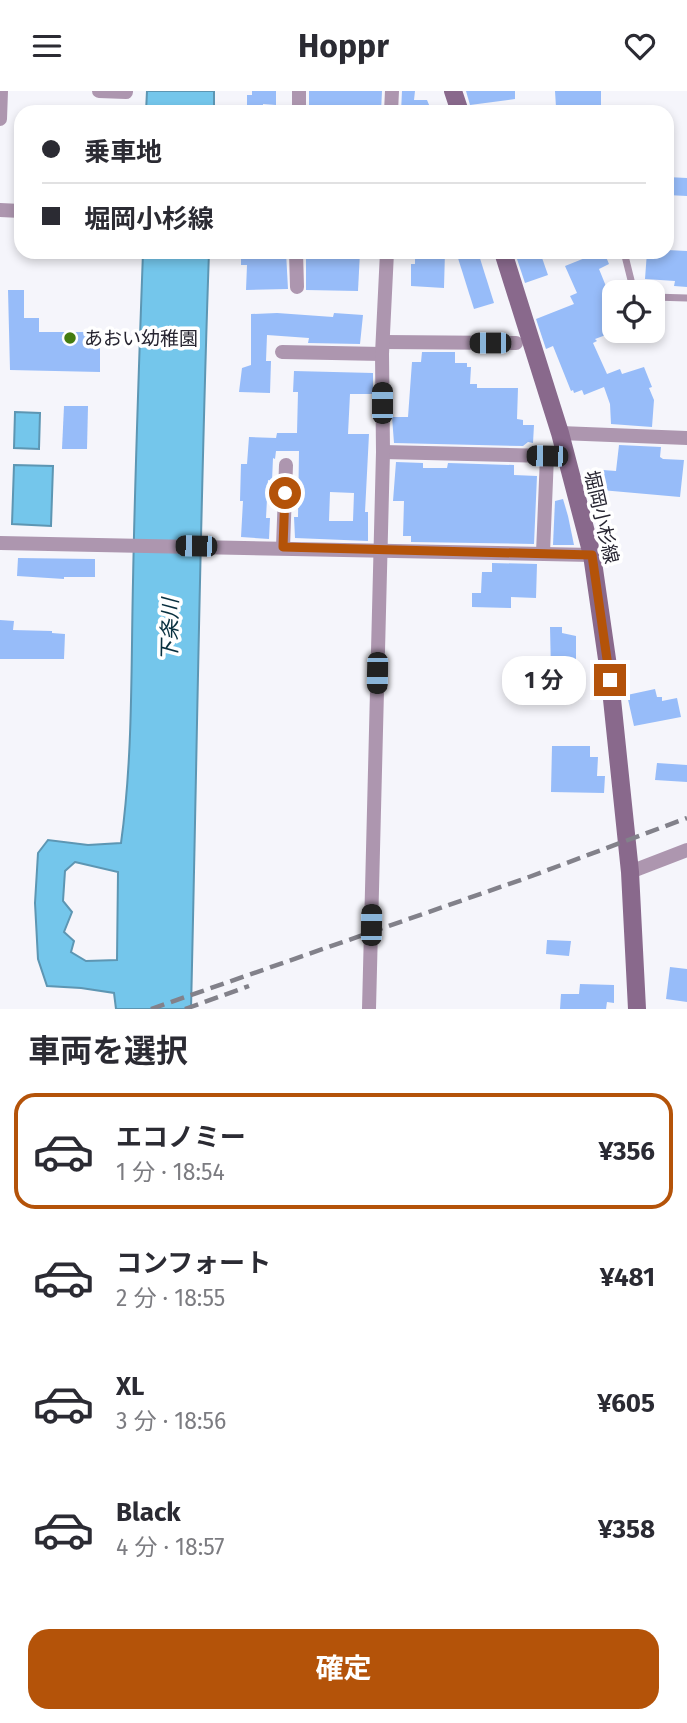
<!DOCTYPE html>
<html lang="ja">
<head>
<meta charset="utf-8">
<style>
  :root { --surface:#fff; --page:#f2f2f3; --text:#2b2b33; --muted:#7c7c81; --line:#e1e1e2; --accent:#b45309 }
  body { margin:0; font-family:"Fira Sans","Noto Sans JP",sans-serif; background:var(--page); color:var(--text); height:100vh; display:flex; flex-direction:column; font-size:26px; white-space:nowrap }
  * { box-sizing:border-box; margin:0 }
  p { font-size:23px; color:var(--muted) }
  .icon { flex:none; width:38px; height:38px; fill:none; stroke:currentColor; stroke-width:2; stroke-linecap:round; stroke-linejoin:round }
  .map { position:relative; height:918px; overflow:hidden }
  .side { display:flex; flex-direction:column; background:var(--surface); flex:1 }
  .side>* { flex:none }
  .hud { position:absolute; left:14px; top:14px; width:660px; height:154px; border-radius:21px; box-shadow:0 4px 10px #0003; display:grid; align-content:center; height:154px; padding:0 28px; background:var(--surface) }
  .buttons { position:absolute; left:602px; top:189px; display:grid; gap:14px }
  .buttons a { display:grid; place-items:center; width:63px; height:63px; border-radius:14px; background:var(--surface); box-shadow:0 4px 10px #0003; font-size:35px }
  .end { position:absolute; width:32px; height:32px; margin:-16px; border:9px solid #b45309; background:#fff; box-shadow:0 0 0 4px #fff }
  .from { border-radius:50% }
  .bubble { position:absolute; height:49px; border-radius:21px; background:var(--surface); box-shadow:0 4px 10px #0003; font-size:23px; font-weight:700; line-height:49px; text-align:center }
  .car { position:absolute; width:21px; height:42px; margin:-21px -10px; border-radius:9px; box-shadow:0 0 5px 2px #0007; background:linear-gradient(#222 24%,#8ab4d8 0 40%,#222 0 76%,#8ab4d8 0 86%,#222 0) }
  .hud b { display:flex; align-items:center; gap:24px; height:66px; font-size:26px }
  .hud b+b { border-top:2px solid var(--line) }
  .hud i { width:18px; height:18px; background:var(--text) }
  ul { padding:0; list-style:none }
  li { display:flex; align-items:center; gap:21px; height:116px; margin:0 14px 10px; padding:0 14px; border:4px solid transparent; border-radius:21px }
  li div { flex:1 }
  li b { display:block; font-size:26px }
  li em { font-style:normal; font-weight:700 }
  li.selected { border-color:var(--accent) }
  li>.icon { width:63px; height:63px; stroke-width:1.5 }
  h2 { padding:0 28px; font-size:32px; line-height:84px }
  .action { display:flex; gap:14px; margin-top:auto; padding:14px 28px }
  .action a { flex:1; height:80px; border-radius:21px; background:var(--accent); color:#fff; font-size:28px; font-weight:700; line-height:80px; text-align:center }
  header { display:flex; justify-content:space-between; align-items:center; height:91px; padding:0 28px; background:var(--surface); font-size:32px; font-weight:700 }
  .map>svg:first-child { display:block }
</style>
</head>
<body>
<header><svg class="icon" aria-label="menu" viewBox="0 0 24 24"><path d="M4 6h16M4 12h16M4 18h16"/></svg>Hoppr<svg class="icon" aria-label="heart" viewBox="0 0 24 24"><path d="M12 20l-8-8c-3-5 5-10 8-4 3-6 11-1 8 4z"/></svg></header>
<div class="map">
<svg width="687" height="918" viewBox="0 0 687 918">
  <rect width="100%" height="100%" fill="#f5f5fb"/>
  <g fill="#74c6eb" stroke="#5d96b3" stroke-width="2" fill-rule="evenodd">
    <polygon points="147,0 214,0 214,21 146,21"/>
    <path d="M143 161H209C200 413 197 666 191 918H116L114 902 81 897 47 895 38 868 35 812 38 762 48 749 88 754 121 752C133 666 131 577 133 491 135 381 139 271 143 161ZM75 771 118 781 117 869 86 870 71 861 74 850 64 841 72 821 63 810 65 780Z"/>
    <polygon points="15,321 40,322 39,358 14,357"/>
    <polygon points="14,374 53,375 51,435 12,433"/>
  </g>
  <g fill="#97bcf9" fill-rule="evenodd">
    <polygon points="252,0 276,0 276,14 263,13 263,21 249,21 250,16 247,16 247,4 252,4"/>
    <polygon points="309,0 382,0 381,21 312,21 309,19"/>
    <polygon points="402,0 415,0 414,9 427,9 432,21 401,21"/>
    <polygon points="466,0 515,0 515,8 470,14"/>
    <polygon points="555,0 601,0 601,14 556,16"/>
    <polygon points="667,86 687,87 687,105 667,104"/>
    <polygon points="667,159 687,160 687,196 674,195 675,190 645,188 647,161 667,161"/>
    <polygon points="241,161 286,161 288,198 246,199 247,174 241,174"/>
    <polygon points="306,161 360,161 358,200 306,199"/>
    <polygon points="415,161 445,161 444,197 411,195 411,173 415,173"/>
    <polygon points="467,161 478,161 494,212 474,218 457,164"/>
    <polygon points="540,161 548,184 525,192 517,168"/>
    <polygon points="600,161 604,161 609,173 599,178 614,215 614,241 595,248 597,250 593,252 607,283 620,278 622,283 644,276 652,296 649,297 654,309 652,336 611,333 610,313 604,296 584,304 582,299 574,302 573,299 571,300 553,255 546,258 536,228 574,213 570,205 577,202 565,175"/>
    <polygon points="8,199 24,199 24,227 39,227 39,241 100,241 100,281 10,279"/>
    <polygon points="277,222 333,226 334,222 363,224 360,253 308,252 309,247 267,244 266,270 271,270 270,302 239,301 242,277 251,274 251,223"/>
    <polygon points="422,261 455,261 455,272 467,272 467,276 471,276 470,293 477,293 477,297 518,297 517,328 523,329 523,334 534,334 533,352 528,351 523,355 394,352 392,326 408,326 412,271 421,271"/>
    <path d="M294 280 373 282V303H350L348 343H369L365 421H368V450L295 447 294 426H298L299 360H276L275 368 273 367 272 390 268 389 266 427H270L269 448 241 446 243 410H240L241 373H247L249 346 276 347 277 342H297L298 301H293ZM330 401 354 402 353 430H329Z"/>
    <polygon points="64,315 88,315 87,358 62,358"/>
    <polygon points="619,354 661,356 660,366 663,368 684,369 680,406 601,399 603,379 616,380"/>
    <polygon points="396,371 423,372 423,377 447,377 448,372 514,374 514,384 537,385 534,453 411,451 411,445 403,445 404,410 393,410"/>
    <polygon points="563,408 568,425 574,454 553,454 555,410"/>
    <polygon points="18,467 95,468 95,486 64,486 64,488 17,485"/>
    <polygon points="492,472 537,473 536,507 511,506 511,517 472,516 472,502 481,502 482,481 492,481"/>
    <polygon points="0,529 14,530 13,539 52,540 52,542 65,543 64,568 0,568"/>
    <polygon points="550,536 562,536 562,542 576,545 576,580 551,580"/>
    <polygon points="655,598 657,606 662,606 662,610 677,607 681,626 634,635 627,604"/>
    <polygon points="552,655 590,655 590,666 598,666 597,685 605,685 604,702 551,701"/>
    <polygon points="657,672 687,674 687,691 655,689"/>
    <polygon points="547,849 571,850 569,865 546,863"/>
    <polygon points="670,876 687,878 687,911 666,908"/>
    <polygon points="580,893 614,894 614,912 607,911 606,918 560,918 561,903 579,903"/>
  </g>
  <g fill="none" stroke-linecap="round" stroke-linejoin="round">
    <g stroke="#ad96af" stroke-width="7">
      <polyline points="624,161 634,201"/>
      <polyline points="653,206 687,207"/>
    </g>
    <g stroke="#ad96af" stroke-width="14">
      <polyline points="99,0 126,1"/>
      <polyline points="299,21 299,0"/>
      <polyline points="391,21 392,0"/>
      <polyline points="0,28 1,0"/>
      <polyline points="0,119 21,120"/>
      <polyline points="296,161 297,196"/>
      <polyline points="384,251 516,252"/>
      <polyline points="282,261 382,263"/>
      <polyline points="560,342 687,347"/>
      <polyline points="383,361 547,365 543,462"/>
      <polyline points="0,452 592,464"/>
      <polyline points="283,456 286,374"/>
      <polyline points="630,781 687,759"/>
      <polyline points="369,918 383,361 382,263 387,161"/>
    </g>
    <g stroke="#89698c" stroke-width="18">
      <polyline points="453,0 460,21"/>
      <polyline points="503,161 560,342 592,464 610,589 630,781 637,918"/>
    </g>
    <g stroke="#82818a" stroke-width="4.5" stroke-dasharray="14 7" stroke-linecap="butt">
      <polyline points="151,918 529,786 687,727"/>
      <polyline points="185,918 249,895"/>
    </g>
  </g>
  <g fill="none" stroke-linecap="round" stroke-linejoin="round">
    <polyline stroke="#b45309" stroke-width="9" points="285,402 283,456 592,464 610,589"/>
  </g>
  <circle fill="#447c11" stroke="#fff" stroke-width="2.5" cx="70" cy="247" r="7"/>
  <g text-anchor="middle" stroke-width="7" stroke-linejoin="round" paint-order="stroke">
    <g font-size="19" fill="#272531" stroke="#fff" text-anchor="start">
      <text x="84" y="254">あおい幼稚園</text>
    </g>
    <g font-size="19" fill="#272531" stroke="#fff">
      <text transform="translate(602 426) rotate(77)" y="7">堀岡小杉線</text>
    </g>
    <g font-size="21" font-style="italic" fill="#072f3e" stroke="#fff">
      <text transform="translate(170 539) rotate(-89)" y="7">下条川</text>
    </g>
  </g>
</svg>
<div class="buttons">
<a><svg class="icon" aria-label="locate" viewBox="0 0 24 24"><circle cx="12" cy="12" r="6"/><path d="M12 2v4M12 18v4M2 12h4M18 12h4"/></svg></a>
</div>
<i class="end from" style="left:285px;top:402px"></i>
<i class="end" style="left:610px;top:589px"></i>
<div class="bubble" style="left:502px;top:565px;width:84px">1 分</div>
<i class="car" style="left:490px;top:252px;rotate:270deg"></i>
<i class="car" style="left:382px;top:312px;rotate:0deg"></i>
<i class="car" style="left:547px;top:365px;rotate:271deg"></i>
<i class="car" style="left:196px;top:455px;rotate:271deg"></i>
<i class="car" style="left:377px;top:582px;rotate:181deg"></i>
<i class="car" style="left:371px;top:834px;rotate:1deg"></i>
<div class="hud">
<b><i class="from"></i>乗車地</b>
<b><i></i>堀岡小杉線</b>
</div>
</div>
<section class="side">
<h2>車両を選択</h2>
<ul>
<li class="selected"><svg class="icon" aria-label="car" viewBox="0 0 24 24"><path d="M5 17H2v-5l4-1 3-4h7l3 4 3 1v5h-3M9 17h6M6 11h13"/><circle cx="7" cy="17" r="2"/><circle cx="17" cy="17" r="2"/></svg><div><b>エコノミー</b><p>1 分 · 18:54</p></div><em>¥356</em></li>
<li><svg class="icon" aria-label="car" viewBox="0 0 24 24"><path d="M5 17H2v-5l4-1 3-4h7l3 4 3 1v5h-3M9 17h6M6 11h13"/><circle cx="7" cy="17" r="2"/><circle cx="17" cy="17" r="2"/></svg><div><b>コンフォート</b><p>2 分 · 18:55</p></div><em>¥481</em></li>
<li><svg class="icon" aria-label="car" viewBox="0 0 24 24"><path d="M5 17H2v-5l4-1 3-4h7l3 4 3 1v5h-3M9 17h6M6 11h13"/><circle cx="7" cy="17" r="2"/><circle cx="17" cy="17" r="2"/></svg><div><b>XL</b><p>3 分 · 18:56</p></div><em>¥605</em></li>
<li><svg class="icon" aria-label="car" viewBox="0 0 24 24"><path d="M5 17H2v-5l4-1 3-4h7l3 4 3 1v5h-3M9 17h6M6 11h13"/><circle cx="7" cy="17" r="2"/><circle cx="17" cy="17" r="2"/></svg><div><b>Black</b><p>4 分 · 18:57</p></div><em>¥358</em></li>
</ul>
<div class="action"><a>確定</a></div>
</section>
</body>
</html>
